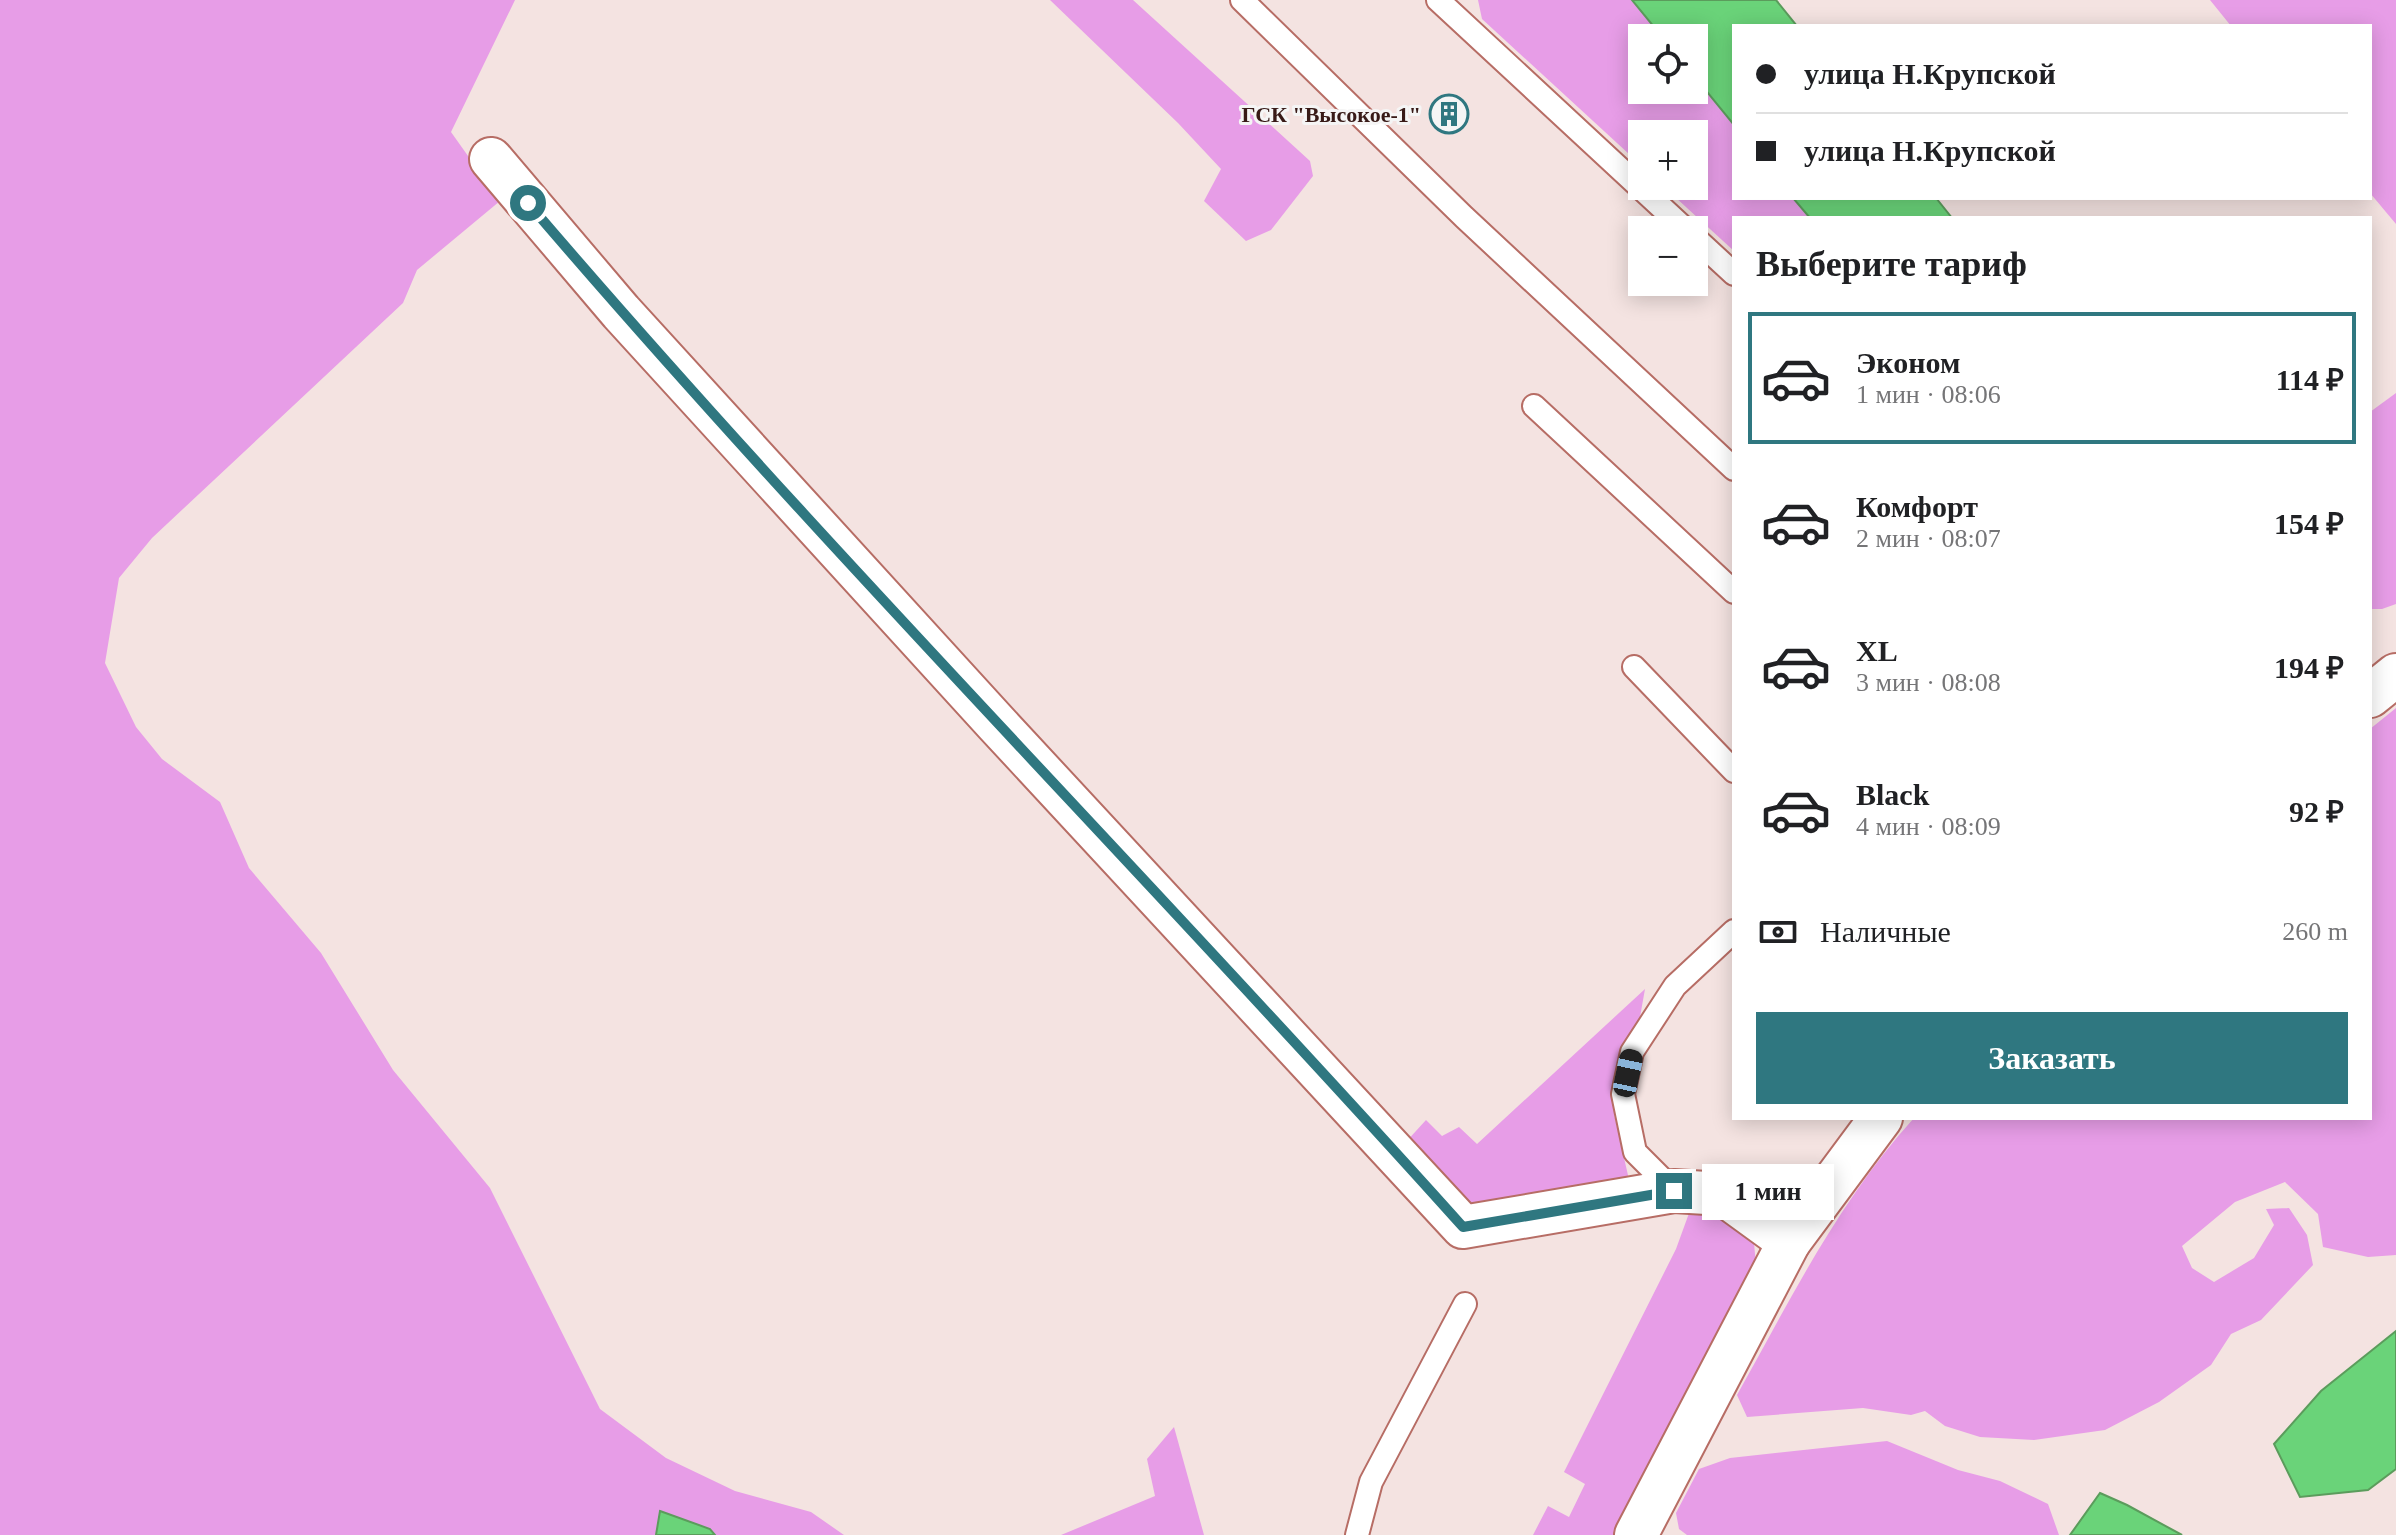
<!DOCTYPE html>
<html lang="ru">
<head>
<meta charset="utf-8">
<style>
  :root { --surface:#fff; --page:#f2f2f2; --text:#202124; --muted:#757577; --line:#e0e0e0; --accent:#2f7780 }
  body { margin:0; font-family:"Times New Roman",serif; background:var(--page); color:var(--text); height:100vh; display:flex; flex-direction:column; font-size:30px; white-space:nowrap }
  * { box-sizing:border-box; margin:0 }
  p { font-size:26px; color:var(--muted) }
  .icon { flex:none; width:44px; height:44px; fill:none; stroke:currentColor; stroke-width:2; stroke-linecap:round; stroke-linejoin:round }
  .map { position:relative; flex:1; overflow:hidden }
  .sheet { position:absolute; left:1732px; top:216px; width:640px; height:904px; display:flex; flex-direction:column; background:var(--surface); border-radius:0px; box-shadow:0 4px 20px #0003 }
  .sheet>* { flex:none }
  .banner { position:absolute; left:1732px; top:24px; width:640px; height:176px; border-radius:0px; box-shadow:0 4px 20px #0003; display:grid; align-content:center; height:176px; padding:0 24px; background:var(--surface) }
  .fabs { position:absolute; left:1628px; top:24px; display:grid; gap:16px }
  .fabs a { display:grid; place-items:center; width:80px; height:80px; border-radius:0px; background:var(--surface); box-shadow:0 4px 20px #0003; font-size:40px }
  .end { position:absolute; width:36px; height:36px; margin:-18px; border:10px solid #2f7780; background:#fff; box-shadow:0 0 0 4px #fff }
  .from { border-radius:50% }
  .bubble { position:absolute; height:56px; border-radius:0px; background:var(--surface); box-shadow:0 4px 20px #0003; font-size:26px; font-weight:700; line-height:56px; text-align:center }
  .car { position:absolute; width:24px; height:48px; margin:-24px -12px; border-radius:10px; box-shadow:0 0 6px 2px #0007; background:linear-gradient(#222 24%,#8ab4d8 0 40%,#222 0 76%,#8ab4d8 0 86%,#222 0) }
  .banner b { display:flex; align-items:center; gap:28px; height:76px; font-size:30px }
  .banner b+b { border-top:2px solid var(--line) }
  .banner i { width:20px; height:20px; background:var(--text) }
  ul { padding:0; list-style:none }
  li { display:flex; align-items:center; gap:24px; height:132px; margin:0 16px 12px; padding:0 8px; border:4px solid transparent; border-radius:0px }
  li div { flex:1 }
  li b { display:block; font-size:30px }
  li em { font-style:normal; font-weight:700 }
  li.selected { border-color:var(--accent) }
  li>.icon { width:72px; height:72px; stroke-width:1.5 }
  h2 { padding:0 24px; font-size:36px; line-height:96px }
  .pay { display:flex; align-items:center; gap:20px; height:88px; padding:0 24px; font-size:30px }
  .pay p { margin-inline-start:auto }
  .primary-button { display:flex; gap:16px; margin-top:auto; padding:16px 24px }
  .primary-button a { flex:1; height:92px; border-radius:0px; background:var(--accent); color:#fff; font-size:32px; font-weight:700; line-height:92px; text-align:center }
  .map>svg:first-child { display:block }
</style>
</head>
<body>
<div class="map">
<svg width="2396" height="1535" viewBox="0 0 2396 1535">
  <rect width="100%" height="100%" fill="#f4e3e1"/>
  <g fill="#e79de7">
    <polygon points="0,0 515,0 451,132 500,201 417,270 403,303 152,538 119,578 105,663 136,727 162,759 220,802 249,868 321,953 393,1070 490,1188 600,1409 666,1458 735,1491 811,1512 844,1535 715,1535 710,1529 660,1512 656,1535 0,1535"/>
    <polygon points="1050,0 1133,0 1310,161 1313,176 1271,230 1246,241 1204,201 1221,169 1178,123"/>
    <polygon points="1478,0 1632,0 1663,38 1642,38 1642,90 1694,90 1694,76 1734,125 1734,198 1793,198 1810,218 1734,218 1734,251 1663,186 1694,186 1694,134 1642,134 1642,166 1482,19"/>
    <polygon points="2210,0 2396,0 2396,224 2370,193 2370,26 2231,26"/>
    <polygon points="2396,393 2396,604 2382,609 2370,609 2370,412"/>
    <path d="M2396 708V1255L2368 1257 2323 1247 2318 1214 2285 1182 2235 1202 2182 1246 2192 1268 2214 1282 2254 1258 2274 1225 2266 1209 2289 1208 2307 1235 2313 1265 2261 1320 2231 1334 2211 1365 2159 1402 2105 1430 2034 1440 1980 1437 1945 1426 1925 1411 1911 1415 1863 1408 1747 1417 1737 1395C1790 1300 1840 1199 1914 1118H2370V729Z"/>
    <polygon points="1645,989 1640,1017 1619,1068 1614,1114 1630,1184 1467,1209 1405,1143 1426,1120 1442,1136 1459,1127 1477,1144"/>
    <polygon points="1692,1205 1728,1211 1754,1243 1756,1265 1614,1535 1533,1535 1548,1506 1569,1517 1585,1484 1564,1472 1676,1249"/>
    <polygon points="1174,1427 1204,1535 1061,1535 1155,1496 1147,1459"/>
    <polygon points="1887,1441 1958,1470 2000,1481 2048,1504 2059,1535 1687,1535 1679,1529 1676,1513 1699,1469 1730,1458"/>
  </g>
  <g fill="#6ad379" stroke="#5b9c5c" stroke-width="2">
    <polygon points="1632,0 1776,0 1797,26 1734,26 1734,125 1694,76 1694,38 1663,38"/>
    <polygon points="1793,198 1936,198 1952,218 1810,218"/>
    <polygon points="2396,1331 2396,1469 2368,1490 2300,1497 2274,1444 2321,1391"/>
    <polygon points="2100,1493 2127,1505 2182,1535 2070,1535"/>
    <polygon points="660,1511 710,1529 715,1535 656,1535"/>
  </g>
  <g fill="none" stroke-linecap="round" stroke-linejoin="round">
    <defs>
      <g id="lane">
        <polyline points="1242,0 1464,217 1734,469"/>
        <polyline points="1438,0 1686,230"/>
        <polyline points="1694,237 1734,274"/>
        <polyline points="1534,406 1734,592"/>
        <polyline points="1634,667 1734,771"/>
        <polyline points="1674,1191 1635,1152 1623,1094 1632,1052 1675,986 1734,931"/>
        <polyline points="1357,1535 1371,1482 1465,1304"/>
      </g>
      <g id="street">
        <polyline points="491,159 621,312 996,723 1463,1227 1674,1191 1723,1194 1789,1242 1881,1118"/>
        <polyline points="2370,696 2396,675"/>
        <polyline points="1636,1535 1789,1242"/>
      </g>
    </defs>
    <use href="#lane" stroke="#b76d65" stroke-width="26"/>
    <use href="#street" stroke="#b76d65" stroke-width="46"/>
    <use href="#lane" stroke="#fff" stroke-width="22"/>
    <use href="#street" stroke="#fff" stroke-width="42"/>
  </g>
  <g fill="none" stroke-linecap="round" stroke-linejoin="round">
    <path stroke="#2f7780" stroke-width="10" d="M528 203C828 554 1155 883 1463 1227L1674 1191"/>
  </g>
  <defs>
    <symbol id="building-ring" viewBox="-11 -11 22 22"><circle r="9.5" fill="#f5f5f5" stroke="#2f7780" stroke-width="1.5"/><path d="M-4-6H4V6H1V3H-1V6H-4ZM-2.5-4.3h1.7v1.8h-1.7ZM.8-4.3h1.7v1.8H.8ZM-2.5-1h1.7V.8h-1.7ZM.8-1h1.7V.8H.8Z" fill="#2f7780"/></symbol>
  </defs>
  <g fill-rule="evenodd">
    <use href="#building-ring" x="1427" y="92" width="44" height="44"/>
  </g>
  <g text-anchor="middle" stroke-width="6" stroke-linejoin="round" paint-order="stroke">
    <g font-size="22" font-weight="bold" fill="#381a17" stroke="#f5f5f5" text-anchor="end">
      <text x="1421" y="122">ГСК "Высокое-1"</text>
    </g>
  </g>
</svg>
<div class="fabs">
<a><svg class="icon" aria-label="locate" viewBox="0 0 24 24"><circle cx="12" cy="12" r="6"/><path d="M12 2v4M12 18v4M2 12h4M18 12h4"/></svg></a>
<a>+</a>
<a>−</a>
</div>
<i class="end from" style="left:528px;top:203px"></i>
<i class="end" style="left:1674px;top:1191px"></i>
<div class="bubble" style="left:1702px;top:1164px;width:132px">1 мин</div>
<i class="car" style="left:1628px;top:1073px;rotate:12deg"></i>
<div class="banner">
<b><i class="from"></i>улица Н.Крупской</b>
<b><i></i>улица Н.Крупской</b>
</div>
<section class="sheet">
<h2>Выберите тариф</h2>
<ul>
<li class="selected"><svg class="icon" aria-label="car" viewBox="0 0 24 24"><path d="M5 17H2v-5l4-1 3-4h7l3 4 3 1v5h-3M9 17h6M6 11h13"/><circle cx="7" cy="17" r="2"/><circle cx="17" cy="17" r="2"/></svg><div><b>Эконом</b><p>1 мин · 08:06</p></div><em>114 ₽</em></li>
<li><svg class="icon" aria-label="car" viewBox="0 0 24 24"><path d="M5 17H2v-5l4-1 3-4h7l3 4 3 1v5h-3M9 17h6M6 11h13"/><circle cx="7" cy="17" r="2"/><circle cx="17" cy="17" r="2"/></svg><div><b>Комфорт</b><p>2 мин · 08:07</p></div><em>154 ₽</em></li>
<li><svg class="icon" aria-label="car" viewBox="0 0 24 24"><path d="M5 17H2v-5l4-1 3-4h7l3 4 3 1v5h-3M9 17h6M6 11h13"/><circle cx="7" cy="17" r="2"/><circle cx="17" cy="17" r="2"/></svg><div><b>XL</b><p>3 мин · 08:08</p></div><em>194 ₽</em></li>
<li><svg class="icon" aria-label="car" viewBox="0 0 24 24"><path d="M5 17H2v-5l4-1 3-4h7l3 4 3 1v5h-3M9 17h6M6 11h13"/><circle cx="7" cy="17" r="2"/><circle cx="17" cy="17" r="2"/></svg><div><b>Black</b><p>4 мин · 08:09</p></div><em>92 ₽</em></li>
</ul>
<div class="pay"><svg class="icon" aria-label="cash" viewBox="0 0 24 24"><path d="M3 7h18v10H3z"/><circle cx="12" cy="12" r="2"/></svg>Наличные<p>260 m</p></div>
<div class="primary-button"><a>Заказать</a></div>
</section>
</div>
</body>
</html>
